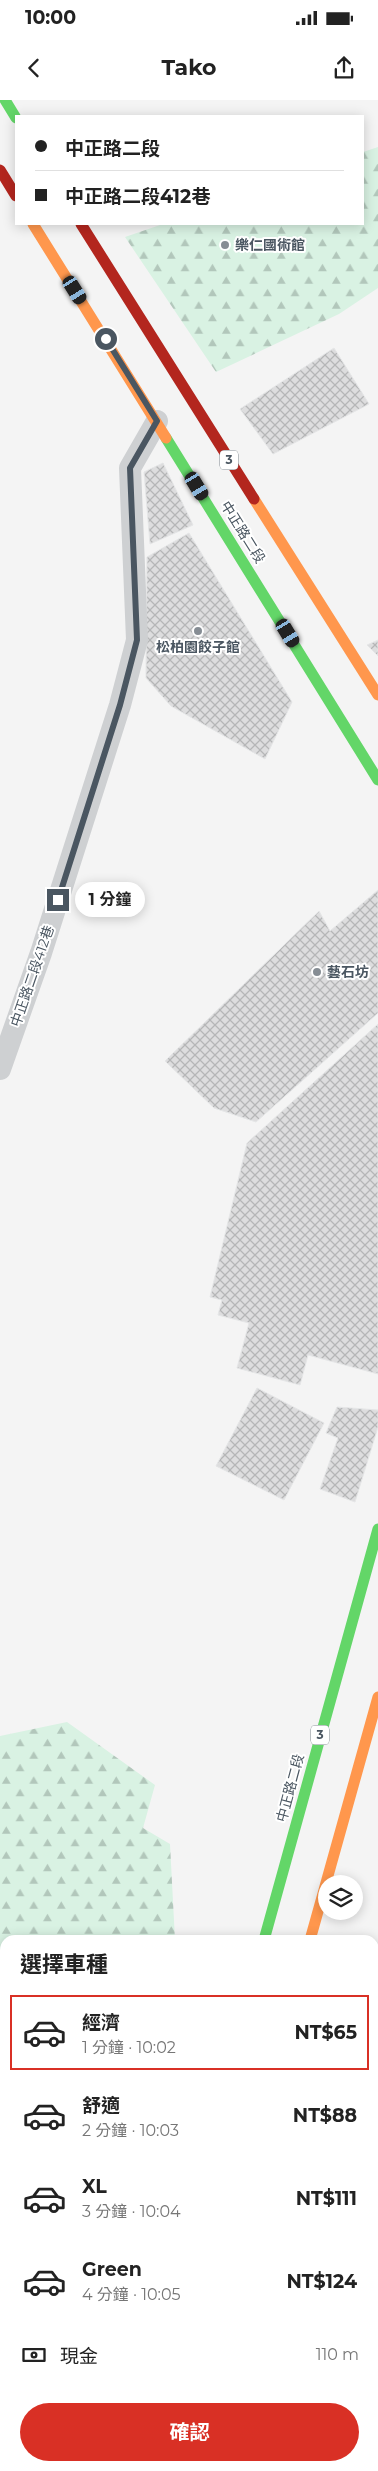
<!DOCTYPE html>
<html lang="zh-TW">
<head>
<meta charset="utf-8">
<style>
  :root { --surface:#fff; --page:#f6f6f6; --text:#222; --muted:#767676; --line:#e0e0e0; --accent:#d93025 }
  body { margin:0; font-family:Montserrat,"Noto Sans TC",sans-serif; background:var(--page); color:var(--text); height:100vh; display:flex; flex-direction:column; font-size:19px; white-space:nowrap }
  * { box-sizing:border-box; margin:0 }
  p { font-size:16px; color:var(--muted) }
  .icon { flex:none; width:28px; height:28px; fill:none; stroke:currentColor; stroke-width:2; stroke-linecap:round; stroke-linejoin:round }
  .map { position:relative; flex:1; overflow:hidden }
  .panel { position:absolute; left:0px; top:1835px; width:379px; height:536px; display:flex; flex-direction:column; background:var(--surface); border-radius:15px 15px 0 0; box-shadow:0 2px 12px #0003 }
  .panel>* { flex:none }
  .top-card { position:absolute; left:15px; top:15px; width:349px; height:110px; border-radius:0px; box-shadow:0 2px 12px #0003; display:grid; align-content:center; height:110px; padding:0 20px; background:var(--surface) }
  .controls { position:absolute; left:318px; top:1775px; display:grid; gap:10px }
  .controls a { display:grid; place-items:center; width:45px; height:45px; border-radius:50%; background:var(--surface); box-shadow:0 2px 12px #0003; font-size:25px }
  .end { position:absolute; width:22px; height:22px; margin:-11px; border:6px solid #4a5661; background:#fff; box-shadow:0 0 0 2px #fff }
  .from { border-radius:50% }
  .bubble { position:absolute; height:35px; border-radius:18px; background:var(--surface); box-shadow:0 2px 12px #0003; font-size:16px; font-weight:700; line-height:35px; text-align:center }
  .car { position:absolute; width:15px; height:30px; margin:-15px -8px; border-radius:6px; box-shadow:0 0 4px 1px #0007; background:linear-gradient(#222 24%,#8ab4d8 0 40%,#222 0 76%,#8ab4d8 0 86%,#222 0) }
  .top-card b { display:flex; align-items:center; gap:18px; height:48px; font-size:19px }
  .top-card b+b { border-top:1px solid var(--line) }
  .top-card i { width:12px; height:12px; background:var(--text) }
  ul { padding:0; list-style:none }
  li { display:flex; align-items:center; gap:15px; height:75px; margin:0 10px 8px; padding:0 10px; border:2px solid transparent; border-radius:0px }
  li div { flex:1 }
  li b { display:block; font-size:19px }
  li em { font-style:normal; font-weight:700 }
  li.selected { border-color:var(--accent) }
  li>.icon { width:45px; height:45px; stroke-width:1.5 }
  h2 { padding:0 20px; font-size:22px; line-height:60px }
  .pay { display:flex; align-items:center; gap:12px; height:55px; padding:0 20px; font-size:19px }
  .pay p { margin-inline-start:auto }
  .cta { display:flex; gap:10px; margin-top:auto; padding:10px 20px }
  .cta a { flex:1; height:58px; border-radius:30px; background:var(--accent); color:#fff; font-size:20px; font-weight:700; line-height:58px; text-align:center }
  .status { display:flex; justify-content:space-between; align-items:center; height:35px; padding:0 25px; background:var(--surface); direction:ltr }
  .status svg { height:14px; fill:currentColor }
  header { display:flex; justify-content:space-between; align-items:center; height:65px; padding:0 20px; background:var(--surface); font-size:22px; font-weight:700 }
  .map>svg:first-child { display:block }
</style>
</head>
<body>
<div class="status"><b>10:00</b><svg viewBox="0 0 49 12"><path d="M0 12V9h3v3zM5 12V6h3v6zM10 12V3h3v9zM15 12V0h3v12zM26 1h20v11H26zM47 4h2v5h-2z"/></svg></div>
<header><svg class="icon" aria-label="back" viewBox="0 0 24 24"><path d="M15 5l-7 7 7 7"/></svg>Tako<svg class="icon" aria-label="share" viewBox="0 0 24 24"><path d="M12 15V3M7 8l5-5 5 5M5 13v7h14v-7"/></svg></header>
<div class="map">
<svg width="378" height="2371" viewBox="0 0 378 2371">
  <defs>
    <pattern id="forest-firs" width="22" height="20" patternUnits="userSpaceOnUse" patternTransform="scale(1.25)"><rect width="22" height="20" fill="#d9f2e3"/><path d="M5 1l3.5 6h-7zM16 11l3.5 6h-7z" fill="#b2c7bb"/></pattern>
    <pattern id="building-cross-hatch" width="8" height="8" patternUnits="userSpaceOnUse" patternTransform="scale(1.25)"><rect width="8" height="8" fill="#ddddde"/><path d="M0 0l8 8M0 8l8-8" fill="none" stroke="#b5b6b7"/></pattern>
  </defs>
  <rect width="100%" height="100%" fill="#f4f4f4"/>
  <g fill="url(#forest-firs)">
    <polygon points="378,47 378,188 339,214 216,272 125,137 163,124 362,124 363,52"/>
    <polygon points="67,1622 155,1685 143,1728 170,1744 175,1840 5,1840 5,1927 0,1935 0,1636"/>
  </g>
  <g fill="url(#building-cross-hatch)" stroke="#e5e6e7">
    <polygon points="334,248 369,304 273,354 240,309"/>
    <polygon points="163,363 193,425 150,444 144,372"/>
    <polygon points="189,433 292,602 265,659 171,606 146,578 147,457"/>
    <polygon points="378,540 378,556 367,545"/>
    <polygon points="378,790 378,913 256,1022 214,1008 165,961 319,811 330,831"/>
    <polygon points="378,924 378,1274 308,1255 300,1285 237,1268 249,1223 218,1215 222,1200 210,1197 247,1043"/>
    <polygon points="257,1288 324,1323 284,1400 216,1366"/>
    <polygon points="337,1307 378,1310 378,1327 355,1402 320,1389 338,1338 326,1333"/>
    <polygon points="374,2176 378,2177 378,2354 374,2353"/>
    <polygon points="0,2327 5,2328 5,2366 44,2366 42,2371 0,2371"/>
    <polygon points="258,2366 342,2366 341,2371 256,2371"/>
  </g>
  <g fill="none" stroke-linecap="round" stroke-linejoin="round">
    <g stroke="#ced0d2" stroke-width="22">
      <polyline points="0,969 41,853 120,605 137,540 130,368 157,321"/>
      <polyline points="0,2256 5,2255"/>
    </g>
    <g stroke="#63d668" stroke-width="11">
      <polyline points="5,0 16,18"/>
      <polyline points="166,338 378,680"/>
      <polyline points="264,1840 378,1429"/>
      <polyline points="117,2371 119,2366"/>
    </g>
    <g stroke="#ff974d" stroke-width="11">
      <polyline points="33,124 166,338"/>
      <polyline points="254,399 378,595"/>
      <polyline points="310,1840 378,1597"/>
    </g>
    <g stroke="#b3261e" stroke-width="11">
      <polyline points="0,70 16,96"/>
      <polyline points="81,124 254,399"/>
      <polyline points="163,2371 164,2366"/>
    </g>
  </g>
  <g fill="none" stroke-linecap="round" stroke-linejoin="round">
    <polyline stroke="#4a5661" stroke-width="6" points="58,800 120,605 137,540 130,368 157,321 106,239"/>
  </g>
  <g fill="#868d94" stroke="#fff" stroke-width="2">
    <circle cx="225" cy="145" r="5"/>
    <circle cx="198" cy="531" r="5"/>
    <circle cx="317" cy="872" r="5"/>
  </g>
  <g text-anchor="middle" stroke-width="4" stroke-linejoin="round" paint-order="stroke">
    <g fill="#fff" stroke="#808990" stroke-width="1">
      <rect x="220" y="350.5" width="18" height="19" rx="4"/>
      <rect x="311" y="1625.5" width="18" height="19" rx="4"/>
    </g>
    <g font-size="12" font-weight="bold" fill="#4a5661">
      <text x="229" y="364">3</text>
      <text x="320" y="1639">3</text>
    </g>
    <g font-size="14" font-weight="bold" fill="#4a5661" stroke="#fff" text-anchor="start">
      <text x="235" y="150">樂仁國術館</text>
      <text x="198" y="552" text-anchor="middle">松柏園餃子館</text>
      <text x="327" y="877">藝石坊</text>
    </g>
    <g font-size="14" fill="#4a5661" stroke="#fff">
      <text transform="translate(243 432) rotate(58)" y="5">中正路二段</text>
      <text transform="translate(32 876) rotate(-71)" y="5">中正路二段412巷</text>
      <text transform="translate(290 1688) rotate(-75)" y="5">中正路二段</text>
    </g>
  </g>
</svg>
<div class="controls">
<a><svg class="icon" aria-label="layers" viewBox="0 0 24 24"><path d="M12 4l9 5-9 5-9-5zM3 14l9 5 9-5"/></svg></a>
</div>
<i class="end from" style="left:106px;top:239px"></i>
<i class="end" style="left:58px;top:800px"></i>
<div class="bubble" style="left:75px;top:782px;width:70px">1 分鐘</div>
<i class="car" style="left:75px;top:190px;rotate:148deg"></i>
<i class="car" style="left:197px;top:386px;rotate:149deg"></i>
<i class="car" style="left:288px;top:533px;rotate:149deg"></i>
<div class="top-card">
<b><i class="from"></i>中正路二段</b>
<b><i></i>中正路二段412巷</b>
</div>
<section class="panel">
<h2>選擇車種</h2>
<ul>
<li class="selected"><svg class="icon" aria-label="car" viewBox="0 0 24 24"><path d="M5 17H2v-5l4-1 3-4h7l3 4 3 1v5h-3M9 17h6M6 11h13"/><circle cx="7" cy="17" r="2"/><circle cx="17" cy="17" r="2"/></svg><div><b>經濟</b><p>1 分鐘 · 10:02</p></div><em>NT$65</em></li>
<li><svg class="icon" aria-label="car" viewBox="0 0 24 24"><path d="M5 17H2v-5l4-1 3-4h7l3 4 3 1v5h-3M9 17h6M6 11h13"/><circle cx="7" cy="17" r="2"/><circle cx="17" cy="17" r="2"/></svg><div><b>舒適</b><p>2 分鐘 · 10:03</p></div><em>NT$88</em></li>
<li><svg class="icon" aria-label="car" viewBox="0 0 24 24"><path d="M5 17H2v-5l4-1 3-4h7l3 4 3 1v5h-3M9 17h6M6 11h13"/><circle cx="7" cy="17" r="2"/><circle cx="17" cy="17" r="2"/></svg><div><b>XL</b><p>3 分鐘 · 10:04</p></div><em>NT$111</em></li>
<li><svg class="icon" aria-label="car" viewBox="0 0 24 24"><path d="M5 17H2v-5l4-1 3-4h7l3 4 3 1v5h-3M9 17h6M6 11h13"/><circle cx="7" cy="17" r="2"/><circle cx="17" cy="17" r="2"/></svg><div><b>Green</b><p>4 分鐘 · 10:05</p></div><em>NT$124</em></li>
</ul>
<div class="pay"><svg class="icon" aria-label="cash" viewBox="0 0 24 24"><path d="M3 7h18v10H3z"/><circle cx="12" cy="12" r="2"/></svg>現金<p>110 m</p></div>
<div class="cta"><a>確認</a></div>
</section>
</div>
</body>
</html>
